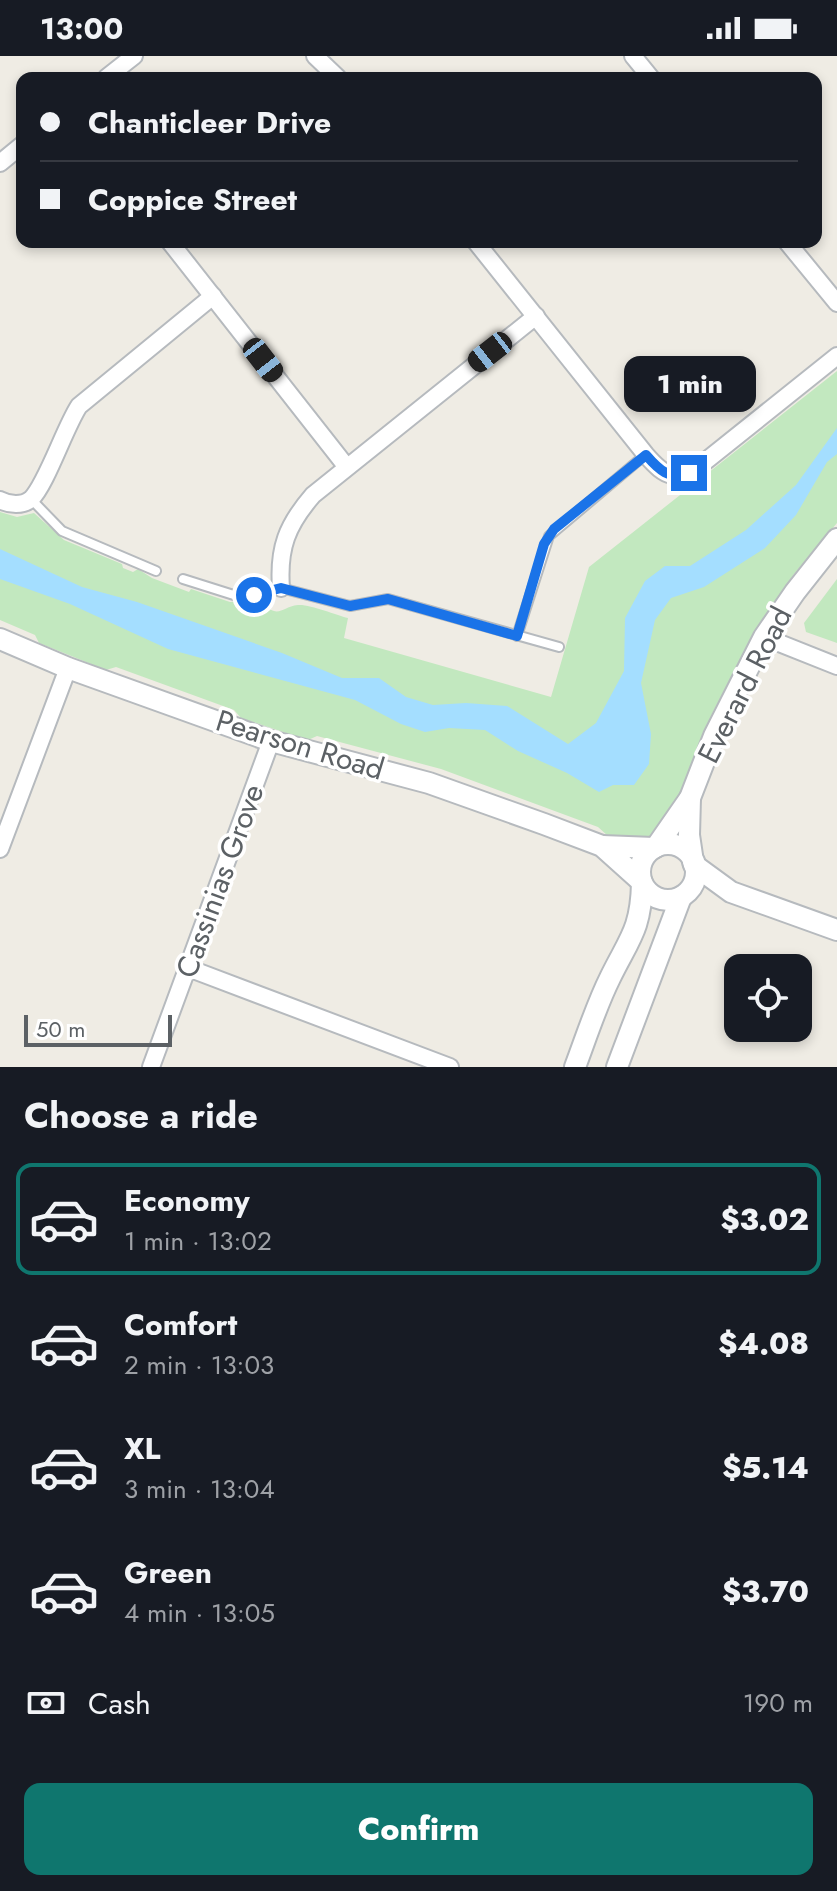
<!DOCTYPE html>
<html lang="en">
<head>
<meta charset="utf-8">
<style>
  :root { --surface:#171b24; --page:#20242c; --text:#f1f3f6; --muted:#9ea1a6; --line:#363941; --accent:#0f766e }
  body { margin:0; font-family:Jost,sans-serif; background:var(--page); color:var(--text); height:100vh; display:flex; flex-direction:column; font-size:30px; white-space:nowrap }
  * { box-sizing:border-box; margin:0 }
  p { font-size:26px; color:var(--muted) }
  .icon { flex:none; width:44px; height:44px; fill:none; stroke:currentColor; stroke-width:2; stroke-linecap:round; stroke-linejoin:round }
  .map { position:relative; height:1011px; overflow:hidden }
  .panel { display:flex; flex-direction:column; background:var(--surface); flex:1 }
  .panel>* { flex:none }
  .guide { position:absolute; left:16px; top:16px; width:806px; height:176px; border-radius:16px; box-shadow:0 4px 12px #0003; display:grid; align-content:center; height:176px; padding:0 24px; background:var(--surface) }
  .controls { position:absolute; left:724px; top:898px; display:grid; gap:16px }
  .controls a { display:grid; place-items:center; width:88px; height:88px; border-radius:16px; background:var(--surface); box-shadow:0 4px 12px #0003; font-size:40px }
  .scale { position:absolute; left:24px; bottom:20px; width:148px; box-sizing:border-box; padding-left:8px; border:4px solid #5c6165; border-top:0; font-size:22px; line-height:28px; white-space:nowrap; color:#5c6165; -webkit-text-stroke:6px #fff; paint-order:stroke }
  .end { position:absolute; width:36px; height:36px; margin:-18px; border:10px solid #1a73e8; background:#fff; box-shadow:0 0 0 4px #fff }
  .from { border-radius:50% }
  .bubble { position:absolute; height:56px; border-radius:16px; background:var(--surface); box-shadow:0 4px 12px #0003; font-size:26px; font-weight:800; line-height:56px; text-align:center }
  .car { position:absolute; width:24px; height:48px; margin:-24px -12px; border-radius:10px; box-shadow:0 0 6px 2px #0007; background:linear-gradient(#222 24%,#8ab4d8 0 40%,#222 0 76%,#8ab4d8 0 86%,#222 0) }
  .guide b { display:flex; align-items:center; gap:28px; height:76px; font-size:30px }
  .guide b+b { border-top:2px solid var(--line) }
  .guide i { width:20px; height:20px; background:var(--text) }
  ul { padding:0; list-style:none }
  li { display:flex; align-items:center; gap:24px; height:112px; margin:0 16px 12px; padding:0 8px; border:4px solid transparent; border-radius:16px }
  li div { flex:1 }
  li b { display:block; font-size:30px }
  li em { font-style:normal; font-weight:800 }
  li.active { border-color:var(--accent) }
  li>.icon { width:72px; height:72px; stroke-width:1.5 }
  h2 { padding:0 24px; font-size:36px; line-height:96px }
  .pay { display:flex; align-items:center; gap:20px; height:88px; padding:0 24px; font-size:30px }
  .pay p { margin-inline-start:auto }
  .action { display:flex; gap:16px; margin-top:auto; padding:16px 24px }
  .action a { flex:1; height:92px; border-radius:16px; background:var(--accent); color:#fff; font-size:32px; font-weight:800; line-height:92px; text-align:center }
  .status { display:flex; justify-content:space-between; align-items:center; height:56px; padding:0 40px; background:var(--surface); direction:ltr }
  .status svg { height:22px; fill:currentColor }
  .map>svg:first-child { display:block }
</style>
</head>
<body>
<div class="status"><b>13:00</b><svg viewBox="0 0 49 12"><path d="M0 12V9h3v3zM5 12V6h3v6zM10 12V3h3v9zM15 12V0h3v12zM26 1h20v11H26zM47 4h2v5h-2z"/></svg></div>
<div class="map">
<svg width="837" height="1011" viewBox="0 0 837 1011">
  <rect width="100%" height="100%" fill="#efece4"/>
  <g fill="#c2e8bf">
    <path d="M837 315V467L794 518 751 583 712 658 678 746 648 784 608 780 598 771 579 764 441 713 317 680 308 684 286 677 241 662 234 654 116 611 106 614 39 587 35 579 0 564V456L17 461 34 457 64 484 122 508 123 512 133 516 138 513 152 522 189 536 191 533 230 546 259 544C279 565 280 551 298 549 310 548 336 559 348 562L344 582 551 641 589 511Z"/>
    <polygon points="837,523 837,587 806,576 804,567"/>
  </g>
  <polygon fill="#a4deff" points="837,372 837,398 827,406 796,459 765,492 704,531 671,542 655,564 641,627 651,678 649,708 634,729 613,729 599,736 567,717 518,695 485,674 449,672 425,676 401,668 355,644 168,593 70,548 0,523 0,493 82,531 137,546 282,597 342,622 379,622 406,641 433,649 466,647 507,650 568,688 596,667 624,615 625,562 645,525 665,510 690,510 746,474 796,429"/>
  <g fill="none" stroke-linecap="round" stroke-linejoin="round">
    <defs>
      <g id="service">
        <polyline points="31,443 62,475 156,515"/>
        <polyline points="183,523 240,541 281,532 350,550 388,543 559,591"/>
        <polyline points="517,580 549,480 645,399"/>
      </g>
      <g id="minor">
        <polyline points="315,0 338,22"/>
        <polyline points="633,0 651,22"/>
        <polyline points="106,22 134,0"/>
        <polyline points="0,107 22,89"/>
        <polyline points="170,186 346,410"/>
        <path d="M476 186 646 399C666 422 676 426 702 408L837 300"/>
        <polyline points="787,186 837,247"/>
        <path d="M0 444C9 449 23 450 31 443 46 429 65 371 79 350L213 240"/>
        <path d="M281 532C278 492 287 469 313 439L536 260"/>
        <polyline points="764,581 837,610"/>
        <polyline points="0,793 68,612"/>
        <polyline points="188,912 450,1011"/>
        <polyline points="151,1011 271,685"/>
      </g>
      <g id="tertiary">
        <polyline points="0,583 68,612 271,685 429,727 544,768 602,790 641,825"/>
        <polyline points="690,742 689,779 693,806"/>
        <circle cx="668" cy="816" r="28"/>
        <polyline points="602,790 654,792"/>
        <polyline points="656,791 690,742 714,680 764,581 795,536 837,483"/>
        <polyline points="694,809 731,836 837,874"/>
        <path d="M575 1011C586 982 596 950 610 922 629 883 641 874 642 827"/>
        <polyline points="617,1011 681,841"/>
      </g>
    </defs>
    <use href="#service" stroke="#b6babe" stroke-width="12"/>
    <use href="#minor" stroke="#b6babe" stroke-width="20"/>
    <use href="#tertiary" stroke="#b6babe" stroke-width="24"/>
    <use href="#service" stroke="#fff" stroke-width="8"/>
    <use href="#minor" stroke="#fff" stroke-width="16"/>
    <use href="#tertiary" stroke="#fff" stroke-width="20"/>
  </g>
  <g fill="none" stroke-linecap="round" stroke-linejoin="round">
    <path stroke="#1a73e8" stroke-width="10" d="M254 539 281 532 350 550 388 543 517 580 544 488 554 473 646 399C659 414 669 424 689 417"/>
  </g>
  <g text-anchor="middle" stroke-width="7" stroke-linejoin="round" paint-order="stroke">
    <g font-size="30" fill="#5c6165" stroke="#fff">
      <text transform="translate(745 629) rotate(-63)" y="10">Everard Road</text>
      <text transform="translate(300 689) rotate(17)" y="10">Pearson Road</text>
      <text transform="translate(220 825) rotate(-70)" y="10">Cassinias Grove</text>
    </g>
  </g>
</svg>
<div class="controls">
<a><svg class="icon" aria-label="locate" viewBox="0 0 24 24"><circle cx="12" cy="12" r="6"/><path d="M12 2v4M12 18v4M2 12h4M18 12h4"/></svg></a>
</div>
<div class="scale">50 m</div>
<i class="end from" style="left:254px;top:539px"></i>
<i class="end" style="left:689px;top:417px"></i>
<div class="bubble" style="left:624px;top:300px;width:132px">1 min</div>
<i class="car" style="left:490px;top:296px;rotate:232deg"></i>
<i class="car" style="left:263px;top:304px;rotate:142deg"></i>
<div class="guide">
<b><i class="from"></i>Chanticleer Drive</b>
<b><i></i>Coppice Street</b>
</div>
</div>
<section class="panel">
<h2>Choose a ride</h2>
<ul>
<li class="active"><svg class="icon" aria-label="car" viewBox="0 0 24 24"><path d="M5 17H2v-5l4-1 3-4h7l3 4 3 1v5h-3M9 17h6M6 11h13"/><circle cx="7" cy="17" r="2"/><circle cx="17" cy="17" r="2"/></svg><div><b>Economy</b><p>1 min · 13:02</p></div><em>$3.02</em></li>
<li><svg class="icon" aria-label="car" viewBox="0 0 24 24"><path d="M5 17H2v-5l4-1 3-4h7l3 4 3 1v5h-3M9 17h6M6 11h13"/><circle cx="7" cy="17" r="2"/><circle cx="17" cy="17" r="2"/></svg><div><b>Comfort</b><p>2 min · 13:03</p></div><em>$4.08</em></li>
<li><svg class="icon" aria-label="car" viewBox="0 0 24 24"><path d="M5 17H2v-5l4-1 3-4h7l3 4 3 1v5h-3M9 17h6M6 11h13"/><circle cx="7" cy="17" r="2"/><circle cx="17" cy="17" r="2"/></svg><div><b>XL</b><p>3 min · 13:04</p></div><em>$5.14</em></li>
<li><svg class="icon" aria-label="car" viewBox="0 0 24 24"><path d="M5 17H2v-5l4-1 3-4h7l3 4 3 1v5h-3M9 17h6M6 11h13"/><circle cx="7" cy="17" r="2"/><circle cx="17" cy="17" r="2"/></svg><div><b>Green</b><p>4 min · 13:05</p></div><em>$3.70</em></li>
</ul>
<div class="pay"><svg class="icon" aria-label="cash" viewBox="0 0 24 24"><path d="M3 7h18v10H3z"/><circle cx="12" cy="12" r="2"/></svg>Cash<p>190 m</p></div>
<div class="action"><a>Confirm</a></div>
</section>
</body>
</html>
